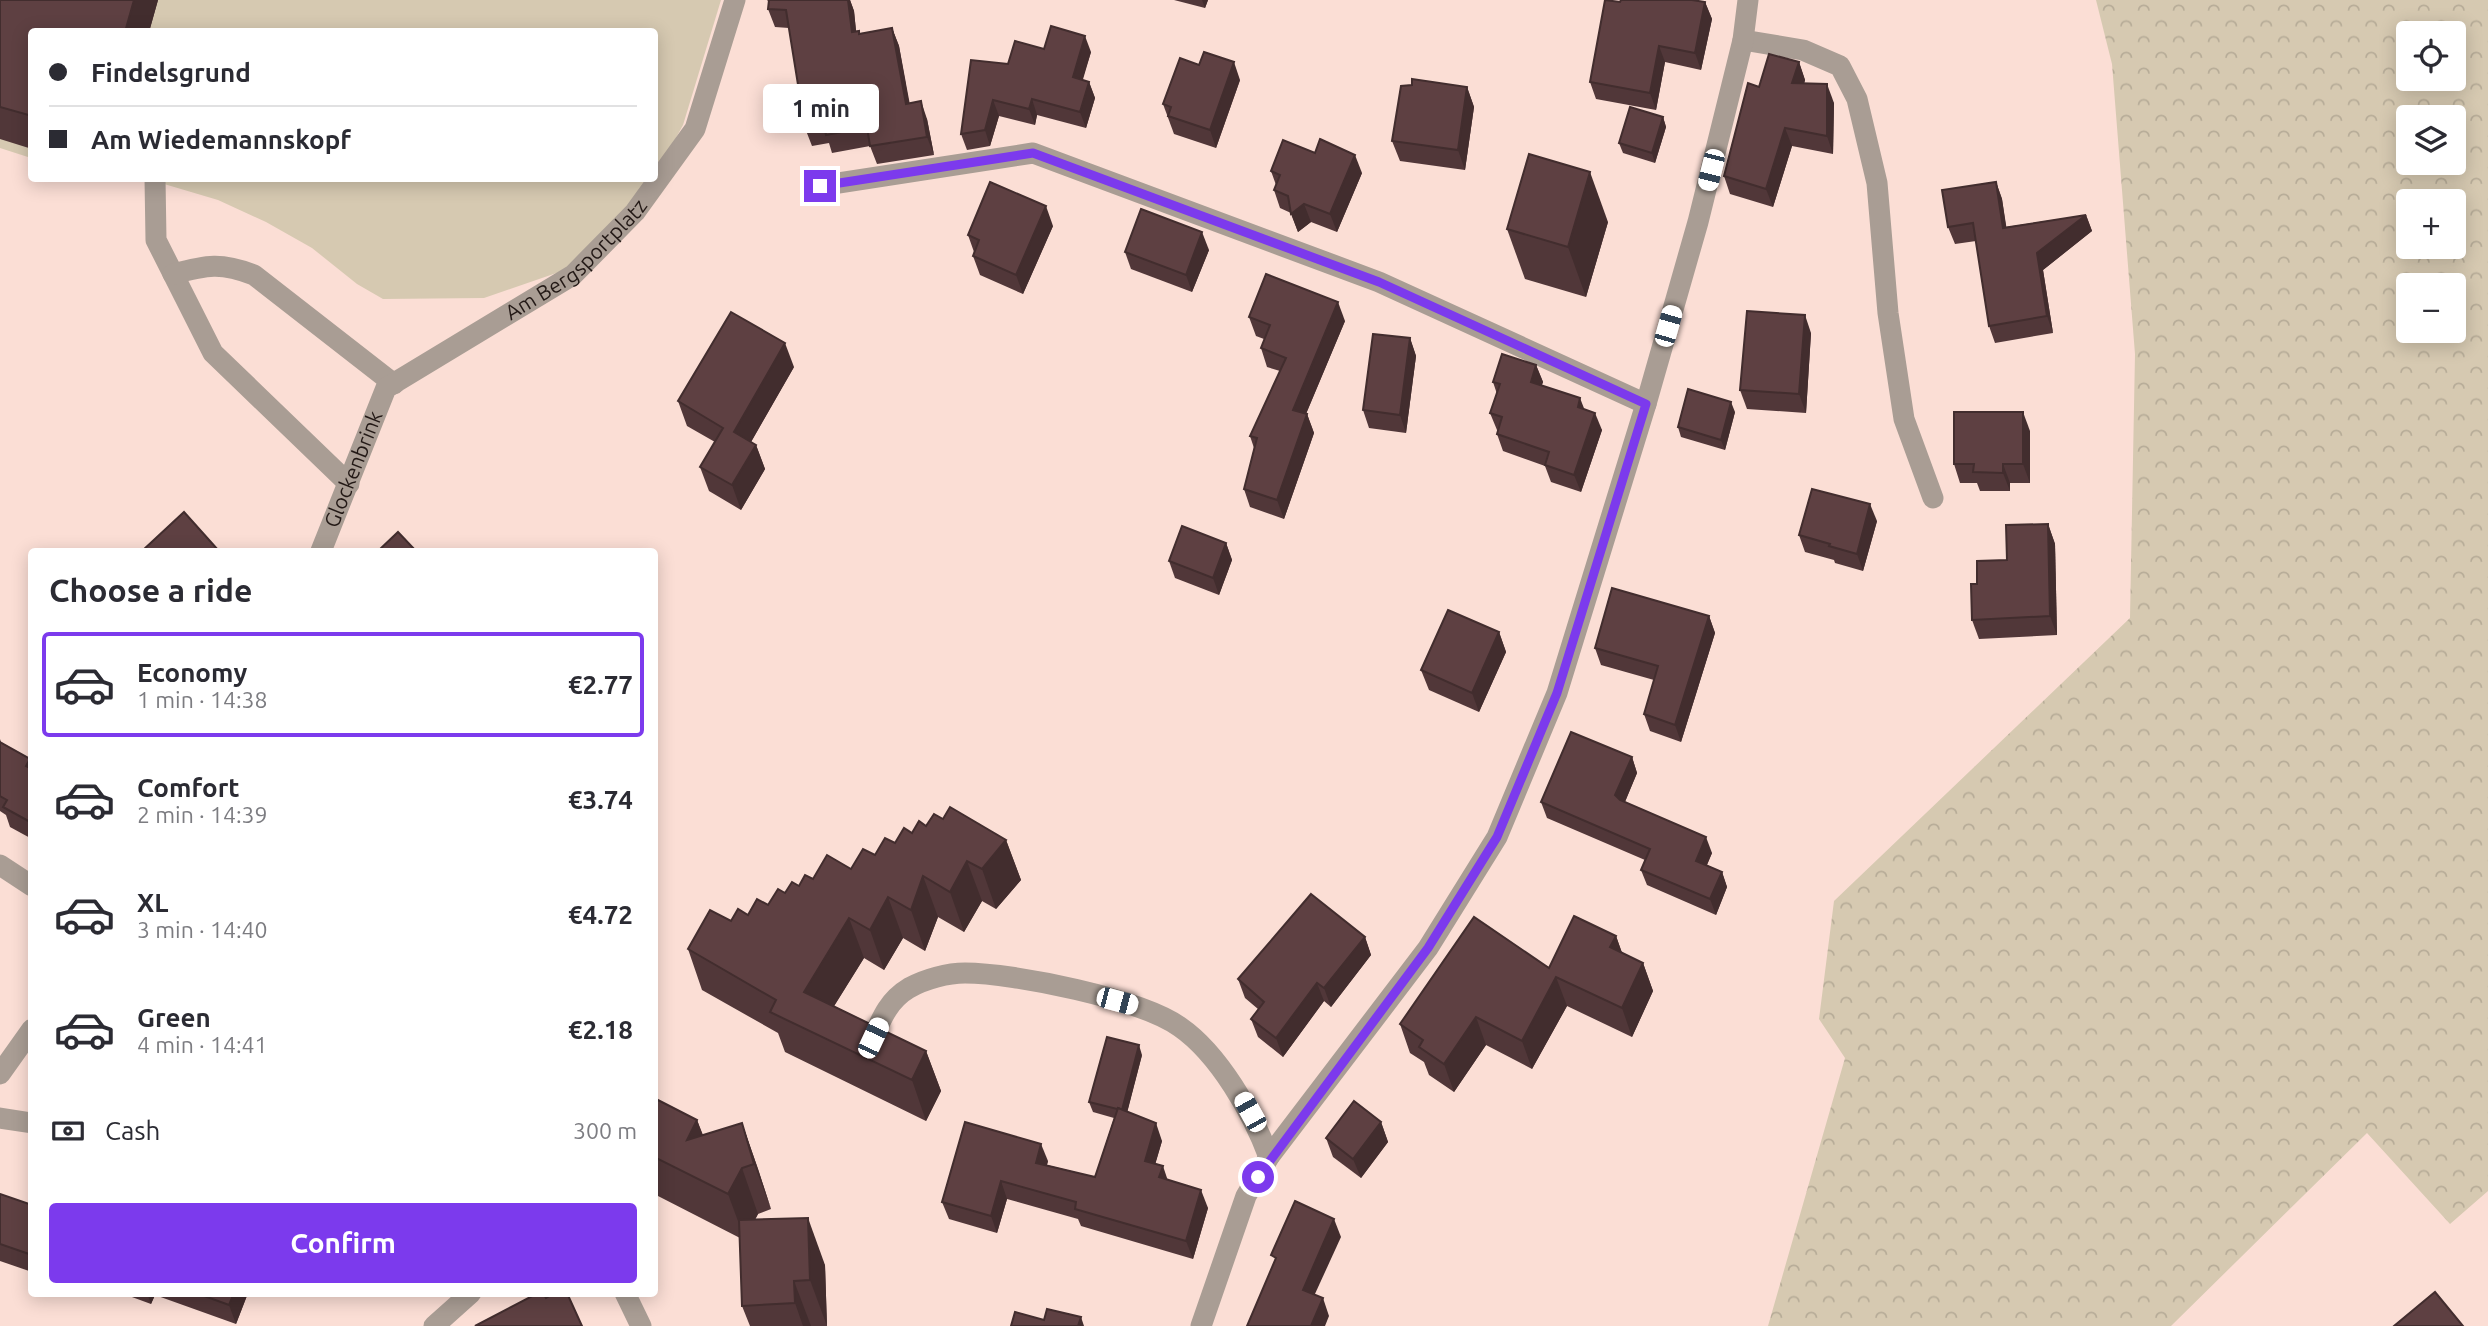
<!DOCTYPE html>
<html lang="en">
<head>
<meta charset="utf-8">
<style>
  :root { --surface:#fff; --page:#f7f7f7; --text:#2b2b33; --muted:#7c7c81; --line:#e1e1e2; --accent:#7c3aed }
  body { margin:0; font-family:Ubuntu,sans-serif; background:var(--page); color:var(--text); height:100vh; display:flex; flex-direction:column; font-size:26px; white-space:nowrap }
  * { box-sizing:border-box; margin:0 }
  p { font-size:23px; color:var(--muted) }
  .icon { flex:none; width:38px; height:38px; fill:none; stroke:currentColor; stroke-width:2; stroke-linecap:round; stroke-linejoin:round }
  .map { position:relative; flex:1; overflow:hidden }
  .sheet { position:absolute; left:28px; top:548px; width:630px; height:749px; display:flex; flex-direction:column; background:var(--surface); border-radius:7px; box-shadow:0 4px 18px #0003 }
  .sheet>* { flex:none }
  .banner { position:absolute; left:28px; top:28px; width:630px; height:154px; border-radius:7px; box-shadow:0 4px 18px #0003; display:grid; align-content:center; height:154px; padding:0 21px; background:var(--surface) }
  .tools { position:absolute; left:2396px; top:21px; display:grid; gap:14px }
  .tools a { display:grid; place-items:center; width:70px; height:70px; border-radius:7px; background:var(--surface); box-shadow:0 4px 18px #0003; font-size:35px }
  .end { position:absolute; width:32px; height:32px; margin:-16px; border:9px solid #7c3aed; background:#fff; box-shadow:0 0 0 4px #fff }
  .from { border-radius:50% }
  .bubble { position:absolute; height:49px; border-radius:7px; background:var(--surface); box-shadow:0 4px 18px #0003; font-size:23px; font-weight:700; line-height:49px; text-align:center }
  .car { position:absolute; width:21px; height:42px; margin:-21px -10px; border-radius:9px; box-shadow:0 0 5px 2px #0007; background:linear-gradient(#fff 24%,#345 0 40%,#fff 0 76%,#345 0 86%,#fff 0) }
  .banner b { display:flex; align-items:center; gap:24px; height:66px; font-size:26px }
  .banner b+b { border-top:2px solid var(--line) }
  .banner i { width:18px; height:18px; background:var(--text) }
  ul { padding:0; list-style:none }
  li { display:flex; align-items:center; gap:21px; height:105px; margin:0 14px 10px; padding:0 7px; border:4px solid transparent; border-radius:7px }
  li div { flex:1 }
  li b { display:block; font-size:26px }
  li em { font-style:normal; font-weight:700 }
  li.current { border-color:var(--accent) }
  li>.icon { width:63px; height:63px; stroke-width:1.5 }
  h2 { padding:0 21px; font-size:32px; line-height:84px }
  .pay { display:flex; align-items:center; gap:18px; height:77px; padding:0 21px; font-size:26px }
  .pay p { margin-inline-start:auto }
  .button { display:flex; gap:14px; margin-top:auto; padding:14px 21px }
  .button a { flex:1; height:80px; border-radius:7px; background:var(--accent); color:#fff; font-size:28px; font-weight:700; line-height:80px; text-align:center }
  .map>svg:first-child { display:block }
</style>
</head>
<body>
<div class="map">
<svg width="2488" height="1326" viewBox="0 0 2488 1326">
  <defs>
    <pattern id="forest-crowns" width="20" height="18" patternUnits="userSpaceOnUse" patternTransform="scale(1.75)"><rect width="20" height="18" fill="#d6c9b1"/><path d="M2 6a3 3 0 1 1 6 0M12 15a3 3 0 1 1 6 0" fill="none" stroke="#b7ac98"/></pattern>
  </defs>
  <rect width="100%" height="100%" fill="#fbded5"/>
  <path fill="url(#forest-crowns)" fill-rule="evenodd" d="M2096 0H2488V1191L2450 1224 2367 1133 2171 1326H1768L1845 1058 1819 1019 1834 901 2130 618 2135 354 2112 64ZM2408 33H2454V79H2408ZM2408 117H2454V163H2408ZM2408 201H2454V247H2408ZM2408 285H2454V331H2408Z"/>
  <g fill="#d6c9b1">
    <polygon points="0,0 721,0 683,125 655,176 654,32 32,32 31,158 0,148"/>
    <polygon points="98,179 653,179 568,269 484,298 383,299 357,284 312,248 266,222 218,200 154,181"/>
  </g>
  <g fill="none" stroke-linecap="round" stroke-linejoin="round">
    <g stroke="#a99d94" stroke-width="21">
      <polyline points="1743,40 1803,50 1840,66 1857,99 1877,183 1888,313 1904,419 1933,498"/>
      <polyline points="155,178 156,240 213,353 349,484"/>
      <polyline points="819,186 1033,153 1379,282 1646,404"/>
      <path d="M173 274C207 265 221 262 254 275L394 384"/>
      <path id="s1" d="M321 551 386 388 573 275 635 212 695 129 735 0"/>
      <polyline points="0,865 32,886"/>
      <path d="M873 1038C882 1017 889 1000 909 988 925 979 948 973 965 973 1014 973 1141 999 1180 1027 1219 1054 1253 1114 1269 1157"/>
      <polyline points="0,1074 32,1029"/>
      <polyline points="0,1118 32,1123"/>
      <polyline points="625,1293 641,1326"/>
      <polyline points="434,1326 471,1293"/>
      <polyline points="1201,1326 1246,1196 1269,1157 1428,948 1497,837 1557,693 1646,404 1698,222 1743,40 1748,0"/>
    </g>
  </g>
  <g fill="#513739">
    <polygon points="0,0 158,0 149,32 32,32 32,149 0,139"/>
    <polygon points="767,0 850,0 854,11 856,31 859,31 860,34 892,28 899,46 909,103 927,119 934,155 877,164 870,146 832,153 829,143 812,146 805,128 789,28 775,27 768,9 769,2"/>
    <polygon points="1174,0 1208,0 1205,8"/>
    <polygon points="1620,2 1705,2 1712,19 1701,70 1665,62 1656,110 1596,99 1590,82"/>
    <polygon points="1044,49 1091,52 1082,80 1089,82 1095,98 1086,128 1037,115 1035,125 999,116 990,146 967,150 961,134 1008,64"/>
    <polygon points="1799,62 1805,80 1804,84 1834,103 1833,154 1792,146 1773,207 1730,194 1724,176 1759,87"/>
    <polygon points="1240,80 1216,148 1174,134 1163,104"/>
    <polygon points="1467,87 1474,107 1465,170 1400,161 1392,141"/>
    <polygon points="1663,117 1666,127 1655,163 1623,153 1619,143"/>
    <polygon points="1271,171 1362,173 1337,232 1311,222 1298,232 1291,213 1280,208 1274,190 1276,185"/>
    <polygon points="1996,182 2002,199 2006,227 2086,215 2092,231 2043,270 2053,333 1995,343 1989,326 1976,241 1955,244 1948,227"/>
    <polygon points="1608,222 1586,297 1525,279 1507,229"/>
    <polygon points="1053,226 1023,294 980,275 973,256 974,252 968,235"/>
    <polygon points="1209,250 1192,292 1131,269 1125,252"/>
    <polygon points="1249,317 1345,321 1306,414 1307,414 1314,433 1284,519 1250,507 1244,489 1254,448 1250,436 1280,371 1267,367 1261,348 1264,339 1256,336"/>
    <polygon points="1811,333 1806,413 1747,409 1740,390"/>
    <polygon points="1410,338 1416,356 1406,433 1369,428 1363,410"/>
    <polygon points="1536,365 1543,382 1541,386 1584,409 1602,430 1581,492 1551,482 1545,466 1503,451 1497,434 1498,431 1497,430 1490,413 1497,394 1493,382"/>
    <polygon points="794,367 751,442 756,445 765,469 741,510 709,491 700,467 715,442 687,426 678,401"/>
    <polygon points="1735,412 1725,450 1681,437 1678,427"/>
    <polygon points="2030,431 2030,483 2010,483 2010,491 1980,491 1977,483 1960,483 1954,464"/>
    <polygon points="1877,521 1863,571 1835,563 1834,560 1805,552 1799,535"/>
    <polygon points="2048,524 2055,544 2057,635 1979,639 1972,620 1977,584"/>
    <polygon points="1226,543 1232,560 1219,595 1175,578 1169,561"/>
    <polygon points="1709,616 1715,633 1681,742 1650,731 1644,714 1654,680 1601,665 1595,648"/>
    <polygon points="1499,632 1506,652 1479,712 1429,690 1421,670"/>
    <polygon points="0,739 1,742 32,762 32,839 10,827 6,815 0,811"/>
    <polygon points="1632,757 1637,773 1625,802 1712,853 1707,865 1722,872 1727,887 1716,915 1647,885 1641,870 1645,860 1547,818 1541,802"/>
    <polygon points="943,819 1006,840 1021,880 996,909 982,901 964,932 938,917 925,951 903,938 884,970 864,958 834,1006 926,1051 941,1091 926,1121 785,1052 778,1033 702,990 688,949 731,921 748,915 768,905 785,893 813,879 851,869 912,833"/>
    <polygon points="1616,936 1622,953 1643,963 1653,991 1632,1037 1567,1006 1532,1069 1486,1045 1454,1092 1429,1075 1424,1062 1410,1053 1400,1024 1549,968"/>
    <polygon points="1365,937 1371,955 1331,1007 1324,1001 1283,1057 1258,1037 1251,1019 1258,1009 1245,998 1238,979"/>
    <polygon points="1142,1055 1127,1112 1162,1141 1155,1164 1168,1180 1208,1208 1193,1259 1081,1226 1078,1219 1007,1199 997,1233 949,1219 942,1202 1048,1161 1047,1165 1095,1177 1114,1118 1093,1112 1089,1102"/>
    <polygon points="654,1098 697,1120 703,1135 742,1123 758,1169 771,1209 758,1214 755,1219 825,1265 827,1326 750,1326 742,1306 740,1238 658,1196 654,1202"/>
    <polygon points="1381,1122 1388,1142 1361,1178 1333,1157 1326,1138"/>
    <polygon points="0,1194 32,1205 32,1272 0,1261"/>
    <polygon points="121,1293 248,1293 236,1324 155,1295 151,1304"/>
  </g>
  <g fill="#422d2e">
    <polygon points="134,0 158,0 149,32 125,32"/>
    <polygon points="848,0 850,0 854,11 858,50 852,32"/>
    <polygon points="1202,0 1208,0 1205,8"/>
    <polygon points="1705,2 1712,19 1701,70 1695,53"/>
    <polygon points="892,28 899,46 913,121 906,104"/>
    <polygon points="1085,36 1091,52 1079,93 1073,77"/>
    <polygon points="1659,46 1665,62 1656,110 1650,93"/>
    <polygon points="1234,62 1240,80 1216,148 1210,130"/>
    <polygon points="1799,62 1805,80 1799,101 1792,83"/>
    <polygon points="1089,82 1095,98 1086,128 1080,112"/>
    <polygon points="1827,84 1834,103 1833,154 1827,136"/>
    <polygon points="1467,87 1474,107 1465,170 1458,150"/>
    <polygon points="1032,99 1037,115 1035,125 1029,109"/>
    <polygon points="993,100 999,116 990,146 985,130"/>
    <polygon points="921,101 927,119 934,155 927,137"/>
    <polygon points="1663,117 1666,127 1655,163 1652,153"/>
    <polygon points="1785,128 1792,146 1773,207 1766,189"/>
    <polygon points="1355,155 1362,173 1337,232 1330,214"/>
    <polygon points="1590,172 1608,222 1586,297 1568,247"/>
    <polygon points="1996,182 2002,199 2009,244 2003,228"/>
    <polygon points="1304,204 1311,222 1298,232 1291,214"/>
    <polygon points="1046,206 1053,226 1023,294 1016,275"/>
    <polygon points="2086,215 2092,231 2043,270 2053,333 2047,316 2037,253"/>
    <polygon points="1202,232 1209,250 1192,292 1186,275"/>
    <polygon points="1338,302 1345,321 1300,428 1293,410"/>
    <polygon points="1805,315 1811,333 1806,413 1799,394"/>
    <polygon points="1410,338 1416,356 1406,433 1400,415"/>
    <polygon points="785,343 794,367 743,456 734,432"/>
    <polygon points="1536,365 1543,382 1537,400 1531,382"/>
    <polygon points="1580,398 1587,416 1578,407"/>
    <polygon points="1731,402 1735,412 1725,450 1721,440"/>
    <polygon points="2023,412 2030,431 2030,483 2023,464"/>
    <polygon points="1595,413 1602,430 1581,492 1574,475"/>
    <polygon points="1307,414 1314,433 1284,519 1277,500"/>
    <polygon points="756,445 765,469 741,510 732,485"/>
    <polygon points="2003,464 2010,483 2010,491 2003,473"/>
    <polygon points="1870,504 1877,521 1863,571 1857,554"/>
    <polygon points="2048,524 2055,544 2057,635 2050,616"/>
    <polygon points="1226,543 1232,560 1219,595 1213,578"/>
    <polygon points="1709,616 1715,633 1681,742 1675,725"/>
    <polygon points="1499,632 1506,652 1479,712 1472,693"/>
    <polygon points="1632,757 1637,773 1621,811 1615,795"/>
    <polygon points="30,759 32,762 32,780 26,766"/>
    <polygon points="1706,837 1712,853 1702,876 1696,861"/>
    <polygon points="1006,840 1021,880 996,909 982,869"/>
    <polygon points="967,861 982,901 964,932 950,892"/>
    <polygon points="1722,872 1727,887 1716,915 1710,899"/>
    <polygon points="923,876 938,917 925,951 911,910"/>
    <polygon points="888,897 903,938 884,970 870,930"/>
    <polygon points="849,918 864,958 818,1032 804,992"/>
    <polygon points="1616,936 1626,964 1610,947"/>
    <polygon points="1365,937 1371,955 1331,1007 1324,988"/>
    <polygon points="1643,963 1653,991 1632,1037 1622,1008"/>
    <polygon points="1556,977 1567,1006 1532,1069 1522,1041"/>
    <polygon points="1317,983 1324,1001 1283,1057 1276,1038"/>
    <polygon points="1476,1017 1486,1045 1454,1092 1444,1064"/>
    <polygon points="1139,1045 1142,1055 1125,1121 1121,1111"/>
    <polygon points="926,1051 941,1091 926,1121 912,1080"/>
    <polygon points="697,1120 714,1166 687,1140"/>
    <polygon points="1381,1122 1388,1142 1361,1178 1353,1159"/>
    <polygon points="742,1123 758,1169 771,1209 754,1164"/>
    <polygon points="1156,1123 1162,1141 1151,1179 1145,1161"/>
    <polygon points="1041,1144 1048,1161 1042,1180 1036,1163"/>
    <polygon points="1163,1166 1169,1184 1159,1177"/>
    <polygon points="742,1168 758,1214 745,1240 728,1194"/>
    <polygon points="1001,1181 1007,1199 997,1233 991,1216"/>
    <polygon points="654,1187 658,1196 654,1202"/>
    <polygon points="1201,1190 1208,1208 1193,1259 1186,1241"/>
    <polygon points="808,1218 825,1265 827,1326 810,1280"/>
    <polygon points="1334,1219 1341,1237 1309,1307 1303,1290"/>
    <polygon points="794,1281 811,1326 803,1326 795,1303"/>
    <polygon points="147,1293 154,1293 155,1295 151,1304"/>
    <polygon points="234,1293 248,1293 236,1324 229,1305"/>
    <polygon points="1323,1298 1329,1316 1325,1326 1311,1326"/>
    <polygon points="1081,1317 1084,1326 1078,1326"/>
  </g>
  <g fill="#5e4042" stroke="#422d2e" stroke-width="2">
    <polygon points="0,0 134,0 125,32 32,32 32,116 0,107"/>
    <polygon points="769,0 848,0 852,32 859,31 859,34 892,28 906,104 921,101 927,137 870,146 867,127 826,135 824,125 805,128 786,10 768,9"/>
    <polygon points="1605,0 1620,2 1621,0 1692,0 1705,2 1695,53 1659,46 1650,93 1590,82"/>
    <polygon points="1051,26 1085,36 1073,77 1089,82 1080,112 1032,99 1029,109 993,100 985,130 961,134 971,60 1008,64 1015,41 1044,49"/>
    <polygon points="1204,52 1234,62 1210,130 1168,116 1171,107 1163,104 1180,58 1199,65"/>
    <polygon points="1769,54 1799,62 1792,83 1827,84 1827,136 1785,128 1766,189 1724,176 1748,83 1759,87"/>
    <polygon points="1412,79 1467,87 1458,150 1392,141 1401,86 1412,85"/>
    <polygon points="1630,107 1663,117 1652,153 1619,143"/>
    <polygon points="1320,139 1355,155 1330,214 1304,204 1291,214 1288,196 1274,190 1280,175 1271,171 1283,140 1315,153"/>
    <polygon points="1529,154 1590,172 1568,247 1507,229"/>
    <polygon points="990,182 1046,206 1016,275 973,256 979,240 968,235"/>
    <polygon points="1996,182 2003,228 2086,215 2037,253 2047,316 1989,326 1973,223 1948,227 1942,190"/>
    <polygon points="1141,209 1202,232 1186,275 1125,252"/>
    <polygon points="1266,274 1338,302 1293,410 1307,414 1277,500 1244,489 1257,438 1250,436 1286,358 1261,348 1270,325 1249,317"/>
    <polygon points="1747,311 1805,315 1799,394 1740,390"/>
    <polygon points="731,312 785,343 734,432 756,445 732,485 700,467 723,428 678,401"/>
    <polygon points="1373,334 1410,338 1400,415 1363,410"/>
    <polygon points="1502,354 1536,365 1531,382 1580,398 1578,407 1595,413 1574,475 1545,465 1549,452 1497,434 1502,417 1490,413 1500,384 1493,382"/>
    <polygon points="1688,389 1731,402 1721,440 1678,427"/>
    <polygon points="1954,412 2023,412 2023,464 2003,464 2003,473 1973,472 1974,464 1954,464"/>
    <polygon points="1812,489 1870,504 1857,554 1829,546 1830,544 1799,535"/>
    <polygon points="184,512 219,551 142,551"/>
    <polygon points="2048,524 2050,616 1972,620 1971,584 1977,584 1977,561 2007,560 2006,525"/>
    <polygon points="1182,526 1226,543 1213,578 1169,561"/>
    <polygon points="398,532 416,551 378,551"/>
    <polygon points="1612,588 1709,616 1675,725 1644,714 1658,666 1595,648"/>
    <polygon points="1448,610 1499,632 1472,693 1421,670"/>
    <polygon points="1571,732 1632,757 1615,795 1620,800 1706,837 1696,861 1722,872 1710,899 1641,870 1650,849 1541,802"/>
    <polygon points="0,742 30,759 26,766 32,769 32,823 3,807 7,800 0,796"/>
    <polygon points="950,807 1006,840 982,869 967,861 950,892 923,876 911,910 888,897 870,930 849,918 804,992 926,1051 912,1080 770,1012 776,1000 688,949 710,910 731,921 738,909 748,915 757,899 768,905 778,889 785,893 792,882 799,886 805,875 813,879 827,855 851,869 863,849 875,855 885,838 895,843 904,828 912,833 919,821 926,826 934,814 943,819"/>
    <polygon points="1311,894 1365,937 1324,988 1317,983 1276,1038 1251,1019 1264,1002 1238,979"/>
    <polygon points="1574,916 1616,936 1610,947 1643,963 1622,1008 1556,977 1522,1041 1476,1017 1444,1064 1419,1047 1423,1040 1400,1024 1474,917 1549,968"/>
    <polygon points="1107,1037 1139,1045 1122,1110 1118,1108 1117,1109 1089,1102"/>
    <polygon points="654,1098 697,1120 687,1140 742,1123 754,1164 742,1168 728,1194 654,1157"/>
    <polygon points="1354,1101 1381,1122 1353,1159 1326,1138"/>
    <polygon points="1118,1108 1156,1123 1145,1161 1163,1166 1159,1177 1201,1190 1186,1241 1075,1209 1076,1202 1001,1181 991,1216 942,1202 965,1122 1041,1144 1036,1163 1095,1177"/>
    <polygon points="0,1194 32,1205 32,1255 0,1244"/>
    <polygon points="1295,1201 1334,1219 1303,1290 1323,1298 1311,1326 1247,1326 1276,1258 1271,1255"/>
    <polygon points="808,1218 810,1280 794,1281 795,1303 742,1306 739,1220"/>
    <polygon points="2435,1292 2463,1326 2394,1326"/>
    <polygon points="196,1293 234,1293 229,1305"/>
    <polygon points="538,1293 543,1293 546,1298 555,1293 567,1293 582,1326 475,1326"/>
    <polygon points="1047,1309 1081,1317 1078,1326 1011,1326 1015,1312 1044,1320"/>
  </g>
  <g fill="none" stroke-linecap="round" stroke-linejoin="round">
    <polyline stroke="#7c3aed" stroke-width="9" points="820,186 1033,153 1379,282 1646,404 1557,693 1497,837 1428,948 1258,1177"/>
  </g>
  <g text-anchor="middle" stroke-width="7" stroke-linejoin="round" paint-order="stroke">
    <g font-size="21" fill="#231916" stroke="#fbf0ec">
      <text dy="7" stroke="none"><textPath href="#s1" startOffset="406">Am Bergsportplatz</textPath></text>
      <text dy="7" stroke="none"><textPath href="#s1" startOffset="88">Glockenbrink</textPath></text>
    </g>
  </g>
</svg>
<div class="tools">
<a><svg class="icon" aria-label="locate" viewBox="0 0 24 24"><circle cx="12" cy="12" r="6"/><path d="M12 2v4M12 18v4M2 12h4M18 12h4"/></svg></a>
<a><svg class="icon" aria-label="layers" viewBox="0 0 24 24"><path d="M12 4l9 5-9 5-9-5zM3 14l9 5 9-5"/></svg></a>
<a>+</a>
<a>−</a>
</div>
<i class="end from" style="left:1258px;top:1177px"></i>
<i class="end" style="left:820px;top:186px"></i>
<div class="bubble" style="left:763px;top:84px;width:116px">1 min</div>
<i class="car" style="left:1711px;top:170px;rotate:194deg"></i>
<i class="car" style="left:1668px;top:326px;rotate:16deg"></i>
<i class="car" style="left:1117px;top:1001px;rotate:105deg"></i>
<i class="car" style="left:873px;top:1038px;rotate:25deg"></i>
<i class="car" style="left:1250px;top:1112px;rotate:331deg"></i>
<div class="banner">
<b><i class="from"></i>Findelsgrund</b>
<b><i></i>Am Wiedemannskopf</b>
</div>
<section class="sheet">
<h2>Choose a ride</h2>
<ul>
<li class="current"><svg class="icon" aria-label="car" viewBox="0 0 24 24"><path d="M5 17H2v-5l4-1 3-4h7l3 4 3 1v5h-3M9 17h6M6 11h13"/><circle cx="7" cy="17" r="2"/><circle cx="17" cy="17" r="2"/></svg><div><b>Economy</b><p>1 min · 14:38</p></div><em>€2.77</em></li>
<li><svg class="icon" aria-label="car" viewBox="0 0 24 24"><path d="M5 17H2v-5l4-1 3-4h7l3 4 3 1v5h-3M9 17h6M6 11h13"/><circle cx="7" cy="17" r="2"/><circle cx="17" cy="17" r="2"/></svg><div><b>Comfort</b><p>2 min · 14:39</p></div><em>€3.74</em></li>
<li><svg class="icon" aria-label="car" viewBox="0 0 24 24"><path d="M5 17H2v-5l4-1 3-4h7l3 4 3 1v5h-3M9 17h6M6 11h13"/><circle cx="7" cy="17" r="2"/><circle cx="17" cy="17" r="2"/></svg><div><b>XL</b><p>3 min · 14:40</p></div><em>€4.72</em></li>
<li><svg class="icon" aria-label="car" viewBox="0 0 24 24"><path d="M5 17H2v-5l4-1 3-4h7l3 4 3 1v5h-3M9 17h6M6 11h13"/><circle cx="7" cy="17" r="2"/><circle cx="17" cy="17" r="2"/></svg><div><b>Green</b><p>4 min · 14:41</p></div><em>€2.18</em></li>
</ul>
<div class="pay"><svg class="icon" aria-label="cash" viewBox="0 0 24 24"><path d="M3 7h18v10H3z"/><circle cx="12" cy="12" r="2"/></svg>Cash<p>300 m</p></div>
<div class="button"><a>Confirm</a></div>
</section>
</div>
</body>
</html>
